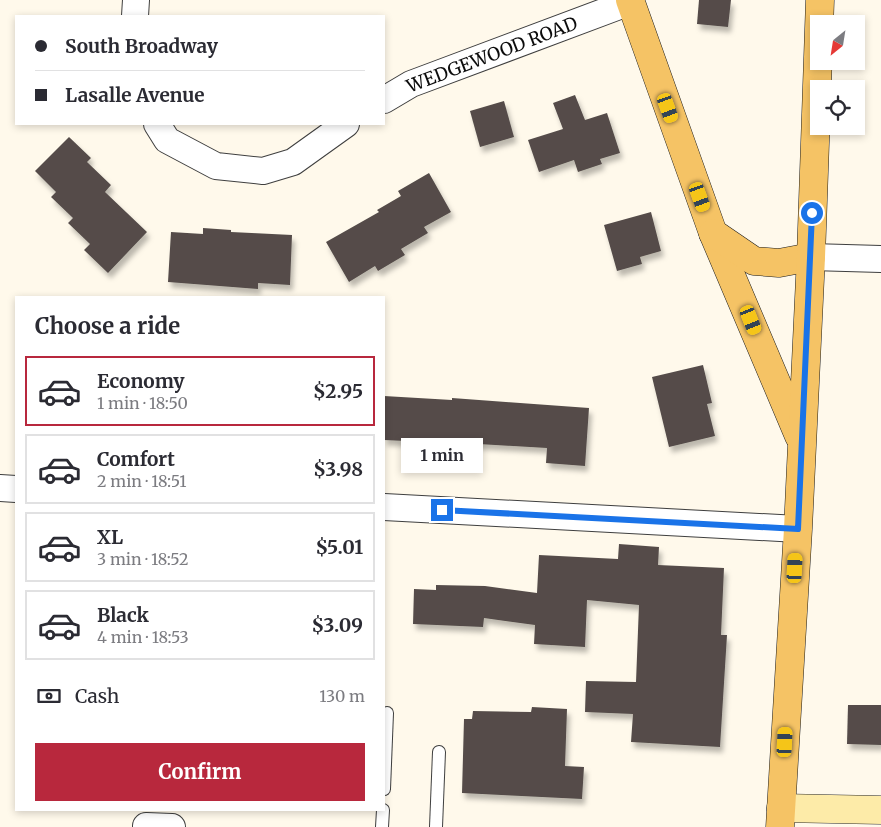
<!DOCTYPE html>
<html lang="en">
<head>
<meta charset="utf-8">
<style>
  :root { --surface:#fff; --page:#f7f7f7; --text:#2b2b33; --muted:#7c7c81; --line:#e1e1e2; --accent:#b8283d }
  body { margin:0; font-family:Merriweather,serif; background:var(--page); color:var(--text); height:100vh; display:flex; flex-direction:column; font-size:19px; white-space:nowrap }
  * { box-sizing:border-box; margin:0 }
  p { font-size:16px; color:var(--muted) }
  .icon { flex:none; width:28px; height:28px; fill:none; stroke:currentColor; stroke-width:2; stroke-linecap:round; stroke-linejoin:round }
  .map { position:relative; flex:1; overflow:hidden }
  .details { position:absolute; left:15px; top:296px; width:370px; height:515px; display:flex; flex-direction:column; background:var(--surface); border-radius:0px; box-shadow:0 2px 8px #0003 }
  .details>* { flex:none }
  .guide { position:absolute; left:15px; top:15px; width:370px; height:110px; border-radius:0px; box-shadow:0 2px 8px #0003; display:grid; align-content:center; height:110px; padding:0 20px; background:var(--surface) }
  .needle { width:32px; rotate:210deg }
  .fabs { position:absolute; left:810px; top:15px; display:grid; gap:10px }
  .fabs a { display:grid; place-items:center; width:55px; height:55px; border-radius:0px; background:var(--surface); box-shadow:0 2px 8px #0003; font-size:25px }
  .end { position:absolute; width:22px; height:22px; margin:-11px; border:6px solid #1a73e8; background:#fff; box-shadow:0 0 0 2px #fff }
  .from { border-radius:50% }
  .bubble { position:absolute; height:35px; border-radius:0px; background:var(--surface); box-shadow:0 2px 8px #0003; font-size:16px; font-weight:700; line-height:35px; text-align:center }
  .car { position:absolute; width:15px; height:30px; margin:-15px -8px; border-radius:6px; box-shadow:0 0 4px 1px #0007; background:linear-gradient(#f5c518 24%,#345 0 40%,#f5c518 0 76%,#345 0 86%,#f5c518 0) }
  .guide b { display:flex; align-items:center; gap:18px; height:48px; font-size:19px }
  .guide b+b { border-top:1px solid var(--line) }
  .guide i { width:12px; height:12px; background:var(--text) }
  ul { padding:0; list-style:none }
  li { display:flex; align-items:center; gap:15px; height:70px; margin:0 10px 8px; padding:0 10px; border:2px solid var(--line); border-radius:0px }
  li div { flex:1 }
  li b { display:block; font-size:19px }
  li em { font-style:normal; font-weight:700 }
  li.on { border-color:var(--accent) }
  li>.icon { width:45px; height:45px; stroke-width:1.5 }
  h2 { padding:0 20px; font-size:22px; line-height:60px }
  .pay { display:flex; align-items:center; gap:12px; height:55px; padding:0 20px; font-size:19px }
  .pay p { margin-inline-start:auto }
  .button { display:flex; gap:10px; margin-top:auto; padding:10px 20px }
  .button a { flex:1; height:58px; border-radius:0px; background:var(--accent); color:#fff; font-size:20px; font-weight:700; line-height:58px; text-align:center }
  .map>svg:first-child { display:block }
</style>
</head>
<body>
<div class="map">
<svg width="881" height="827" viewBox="0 0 881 827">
  <defs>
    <filter id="shadow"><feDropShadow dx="3" dy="5.5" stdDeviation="2.5" flood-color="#0004"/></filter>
  </defs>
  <rect width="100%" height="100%" fill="#fff9eb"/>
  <g fill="#544c49" filter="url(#shadow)">
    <polygon points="699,0 731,0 728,27 697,24"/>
    <polygon points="575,95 585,120 607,113 620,153 600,159 602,164 578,172 574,160 539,172 528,140 563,129 553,103"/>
    <polygon points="504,101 514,137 480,147 470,111"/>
    <polygon points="69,137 91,158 87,162 111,185 105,192 147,232 108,273 84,250 90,244 68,223 73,218 51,197 56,192 35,171"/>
    <polygon points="429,173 451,212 424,227 428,233 401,249 405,255 378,271 375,266 349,282 326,242 379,212 377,210 401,196 398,191"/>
    <polygon points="651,212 661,251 640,257 642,264 617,271 604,225"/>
    <polygon points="203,228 231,230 231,232 292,235 290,285 258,283 258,289 168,282 171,232 203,234"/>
    <polygon points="703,365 712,403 707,404 715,436 669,447 652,377"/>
    <polygon points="384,396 452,400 452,398 589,408 585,466 546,463 547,448 428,441 428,442 384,440"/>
    <polygon points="619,544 659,547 658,565 724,568 721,635 727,635 720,747 631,742 633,714 585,712 586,681 636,682 639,605 587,600 585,647 534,644 535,625 484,618 483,627 413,624 414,589 436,590 436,585 485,586 537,593 539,555 618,559"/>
    <polygon points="848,705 881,705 881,745 847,744"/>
    <polygon points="532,707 567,709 565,766 584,767 582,799 462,793 464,719 472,719 473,711 531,712"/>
  </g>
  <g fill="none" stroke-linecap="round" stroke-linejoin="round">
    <defs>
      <g id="service">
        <polyline points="384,789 387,713"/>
        <polyline points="382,827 383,810"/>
        <polyline points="436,827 439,752"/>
      </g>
      <g id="minor">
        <polyline points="135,16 136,0"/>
        <polyline points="384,100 411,84 630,2"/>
        <polyline points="157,124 167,140 216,166 263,171 293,162 346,124"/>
        <polyline points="811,257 881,259"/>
        <polyline points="0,488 16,489"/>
        <polyline points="384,507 798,529"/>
        <polyline points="146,826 172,827"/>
      </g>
      <polyline id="secondary" points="781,808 881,810"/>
      <g id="primary">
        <polyline points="630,0 713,233 799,436"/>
        <polyline points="713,233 754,261 779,263 811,257"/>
        <polyline points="780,827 798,529 811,257 820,0"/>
      </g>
    </defs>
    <use href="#service" stroke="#3f3f3f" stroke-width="14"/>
    <use href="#minor" stroke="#3f3f3f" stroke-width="28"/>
    <use href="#secondary" stroke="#2e2e2e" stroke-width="29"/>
    <use href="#primary" stroke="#1d1d1d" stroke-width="29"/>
    <use href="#service" stroke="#fff" stroke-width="12"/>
    <use href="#minor" stroke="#fff" stroke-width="26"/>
    <use href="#secondary" stroke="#fdeba8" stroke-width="28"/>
    <use href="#primary" stroke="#f5c365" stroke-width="28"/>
  </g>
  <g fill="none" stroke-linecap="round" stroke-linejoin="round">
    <polyline stroke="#1a73e8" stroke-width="6" points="442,510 798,529 812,213"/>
  </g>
  <g text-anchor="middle" stroke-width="5" stroke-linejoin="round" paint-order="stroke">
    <g font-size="18" fill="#0c0c0c" stroke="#fff">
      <text transform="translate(492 55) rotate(-21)" y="6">WEDGEWOOD ROAD</text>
    </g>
  </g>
</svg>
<div class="fabs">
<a><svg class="needle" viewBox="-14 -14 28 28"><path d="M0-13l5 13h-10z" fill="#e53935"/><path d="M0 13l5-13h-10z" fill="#7c7c81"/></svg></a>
<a><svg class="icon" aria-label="locate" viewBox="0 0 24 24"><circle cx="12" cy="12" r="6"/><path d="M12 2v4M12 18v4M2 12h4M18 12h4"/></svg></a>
</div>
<i class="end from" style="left:812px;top:213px"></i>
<i class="end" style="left:442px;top:510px"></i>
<div class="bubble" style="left:401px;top:438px;width:82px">1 min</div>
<i class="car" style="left:668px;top:108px;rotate:160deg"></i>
<i class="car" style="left:700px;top:197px;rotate:160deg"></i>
<i class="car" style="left:751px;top:320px;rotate:158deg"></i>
<i class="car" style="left:795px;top:568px;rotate:3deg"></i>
<i class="car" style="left:785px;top:742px;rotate:3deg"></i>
<div class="guide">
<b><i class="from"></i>South Broadway</b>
<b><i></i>Lasalle Avenue</b>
</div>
<section class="details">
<h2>Choose a ride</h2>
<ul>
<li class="on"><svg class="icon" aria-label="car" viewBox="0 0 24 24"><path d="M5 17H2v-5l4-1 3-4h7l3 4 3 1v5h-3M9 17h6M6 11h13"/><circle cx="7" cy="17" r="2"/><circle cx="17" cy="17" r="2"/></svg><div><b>Economy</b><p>1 min · 18:50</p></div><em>$2.95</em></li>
<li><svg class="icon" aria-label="car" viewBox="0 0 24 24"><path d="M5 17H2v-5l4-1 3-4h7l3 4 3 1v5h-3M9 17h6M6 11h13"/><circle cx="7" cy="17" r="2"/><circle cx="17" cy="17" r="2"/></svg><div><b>Comfort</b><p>2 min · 18:51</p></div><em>$3.98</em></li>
<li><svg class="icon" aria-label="car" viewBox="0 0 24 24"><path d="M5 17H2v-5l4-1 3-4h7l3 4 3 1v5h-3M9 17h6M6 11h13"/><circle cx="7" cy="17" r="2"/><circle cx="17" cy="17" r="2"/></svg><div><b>XL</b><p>3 min · 18:52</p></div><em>$5.01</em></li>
<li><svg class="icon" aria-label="car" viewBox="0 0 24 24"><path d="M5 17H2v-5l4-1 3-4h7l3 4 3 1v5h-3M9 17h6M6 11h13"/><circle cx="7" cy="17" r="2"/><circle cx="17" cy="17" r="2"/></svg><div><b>Black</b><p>4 min · 18:53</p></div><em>$3.09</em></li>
</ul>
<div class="pay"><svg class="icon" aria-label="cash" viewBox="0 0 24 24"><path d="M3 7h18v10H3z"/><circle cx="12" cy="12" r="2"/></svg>Cash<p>130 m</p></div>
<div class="button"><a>Confirm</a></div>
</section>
</div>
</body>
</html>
